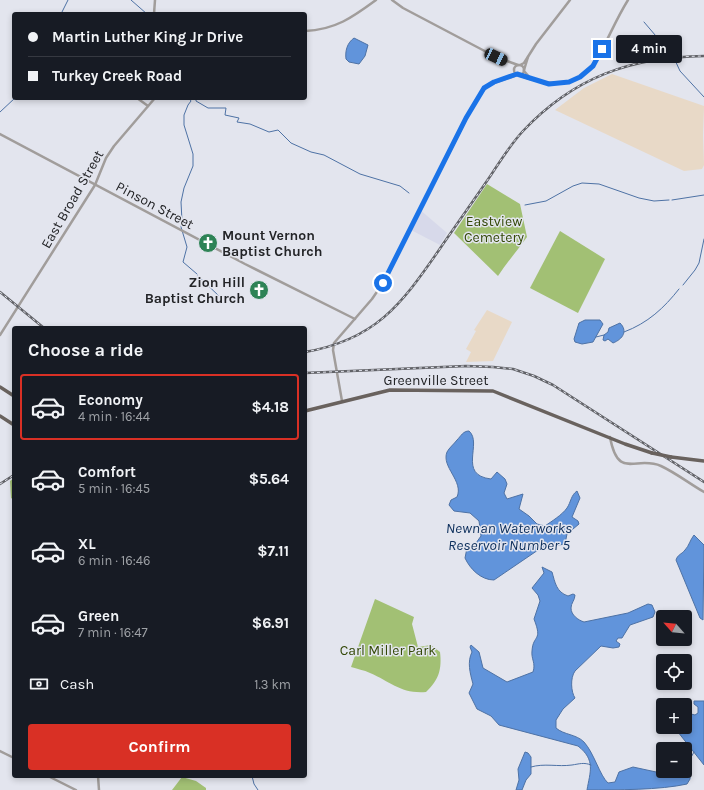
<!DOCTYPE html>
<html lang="en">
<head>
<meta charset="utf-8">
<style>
  :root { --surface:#171b24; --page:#242831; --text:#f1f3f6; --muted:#9ea1a6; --line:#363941; --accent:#d93025 }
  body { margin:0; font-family:Karla,sans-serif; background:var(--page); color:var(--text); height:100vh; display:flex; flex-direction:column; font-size:15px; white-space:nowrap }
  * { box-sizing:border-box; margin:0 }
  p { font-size:13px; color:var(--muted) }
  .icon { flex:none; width:22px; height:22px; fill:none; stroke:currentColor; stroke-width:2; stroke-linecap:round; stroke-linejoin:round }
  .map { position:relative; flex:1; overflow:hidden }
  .drawer { position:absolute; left:12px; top:326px; width:295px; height:452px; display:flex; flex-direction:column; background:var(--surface); border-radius:4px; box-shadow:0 2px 6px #0003 }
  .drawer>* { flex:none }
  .top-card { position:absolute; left:12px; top:12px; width:295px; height:88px; border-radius:4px; box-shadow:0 2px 6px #0003; display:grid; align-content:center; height:88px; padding:0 16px; background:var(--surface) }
  .needle { width:26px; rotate:297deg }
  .fabs { position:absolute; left:656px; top:610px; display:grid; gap:8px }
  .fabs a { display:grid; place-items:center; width:36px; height:36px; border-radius:4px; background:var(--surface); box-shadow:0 2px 6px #0003; font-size:20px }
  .end { position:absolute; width:18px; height:18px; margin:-9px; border:5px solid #1a73e8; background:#fff; box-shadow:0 0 0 2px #fff }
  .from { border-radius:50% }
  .bubble { position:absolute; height:28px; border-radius:4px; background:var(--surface); box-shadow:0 2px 6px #0003; font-size:13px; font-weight:700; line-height:28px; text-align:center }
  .car { position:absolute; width:12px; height:24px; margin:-12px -6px; border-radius:5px; box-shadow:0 0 3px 1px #0007; background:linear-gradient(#222 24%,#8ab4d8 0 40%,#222 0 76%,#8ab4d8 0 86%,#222 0) }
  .top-card b { display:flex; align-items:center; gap:14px; height:38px; font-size:15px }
  .top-card b+b { border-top:1px solid var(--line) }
  .top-card i { width:10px; height:10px; background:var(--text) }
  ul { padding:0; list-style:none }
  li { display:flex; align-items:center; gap:12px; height:66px; margin:0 8px 6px; padding:0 8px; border:2px solid transparent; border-radius:4px }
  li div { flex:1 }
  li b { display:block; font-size:15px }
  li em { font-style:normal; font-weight:700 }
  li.active { border-color:var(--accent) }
  li>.icon { width:36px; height:36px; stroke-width:1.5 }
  h2 { padding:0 16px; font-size:18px; line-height:48px }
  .pay { display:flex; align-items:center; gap:10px; height:44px; padding:0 16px; font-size:15px }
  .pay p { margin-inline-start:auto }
  .primary-button { display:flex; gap:8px; margin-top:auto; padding:8px 16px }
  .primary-button a { flex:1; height:46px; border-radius:4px; background:var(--accent); color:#fff; font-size:16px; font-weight:700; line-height:46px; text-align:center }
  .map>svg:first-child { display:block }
</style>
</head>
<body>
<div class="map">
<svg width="704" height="790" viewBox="0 0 704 790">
  <rect width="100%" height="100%" fill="#e3e5ee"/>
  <polygon fill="#d7d9ea" points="419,209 447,233 440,245 409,229"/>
  <g fill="#e8d9c7">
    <polygon points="612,74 704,106 703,135 704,165 702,169 684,171 555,110 584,88"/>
    <polygon points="487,310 512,322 493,361 466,362 471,352 466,349 476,331 474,330"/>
  </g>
  <g fill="#a2c074">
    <path d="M487 184 520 204 527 237C518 250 507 262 498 276L454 233Z"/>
    <polygon points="560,231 605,259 578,313 530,288"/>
    <polygon points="14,478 14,500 11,498 10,481"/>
    <path d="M375 599 414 617 412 624 418 647 431 645 440 652C442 669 439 680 426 692 401 694 391 682 370 673 364 670 357 669 351 667Z"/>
    <polygon points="182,777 196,781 206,788 206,790 172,790"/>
  </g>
  <g fill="#6194db" stroke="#4e72a5">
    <path d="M354 38 368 45 365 56 359 64 349 62 346 59C345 51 347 43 354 38Z"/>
    <polygon points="585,320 600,320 603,324 593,342 582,344 575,342 574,339 579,323"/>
    <path d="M620 323C628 331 623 339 613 343L608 339 605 341 603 340 604 335 608 332 609 328Z"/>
    <path d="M469 431C483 443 457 475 491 479L497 472 505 479 507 484 504 493 507 499 523 494 519 509 529 516 537 524 545 526C552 521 562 515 567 508 571 502 571 495 577 491L580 498 572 517 578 521 579 524 567 534 565 544 541 548 494 580C481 580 470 569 465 558L467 548 476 543 481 536 479 521 470 513 454 511 449 505 451 500 457 497C464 481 441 467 447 452 449 448 454 444 457 440 461 436 463 431 469 431Z"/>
    <path d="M694 535 704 545 703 620 700 618 676 560C678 554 681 555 685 550 689 546 690 540 694 535Z"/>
    <path d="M542 567 552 572C555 582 556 592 568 596L573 594 575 595C575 600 571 603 571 608 571 615 578 620 584 622L628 613 648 604 652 605 655 612 653 617 630 625 622 638H618L616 641 620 644 619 647 613 648 601 646 575 671C570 678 571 692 575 698L563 709 556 720V728C564 735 576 734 584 742 594 753 600 776 608 783L615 782 619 772 633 767 670 775 676 771H685L686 758 690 764V779L687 784C661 790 616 790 587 790 590 772 596 760 578 746L499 725 491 716 477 709 469 693 473 684C470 673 467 662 472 652L470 647 471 645 479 652 483 668 507 682 533 672C536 663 531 659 532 651 533 634 543 642 534 619L540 601 538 595 532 588 544 573Z"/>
    <polygon points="694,701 704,701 704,765 674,727 685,727 685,705 681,705 683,702 687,703 691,714 695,715 698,713 698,707 694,704"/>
    <polygon points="525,752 528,753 531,757 531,774 526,780 522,790 516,790 519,780 518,769"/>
  </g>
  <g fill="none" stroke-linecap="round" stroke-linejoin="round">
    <g stroke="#4e72a5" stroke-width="1">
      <polyline points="131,0 147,14"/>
      <polyline points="61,14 68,0"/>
      <polyline points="644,22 673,56"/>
      <polyline points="674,58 680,71 704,97"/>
      <polyline points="189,98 191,101 188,105 184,115 184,125 193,154 193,166 184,188 181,202 182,221 181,227 187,247 183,262 197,274"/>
      <polyline points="196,98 196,101 208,108 226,108 225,115 239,118 237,122 250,124 269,132 278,130 291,143 311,152 324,155 360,174 400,186 409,193"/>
      <polyline points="0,112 15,98"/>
      <polyline points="672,200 704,195"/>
      <polyline points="525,205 546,201 573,186 582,183 599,184 639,198 654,201 669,200"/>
      <polyline points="198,276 220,297"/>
      <polyline points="683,285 695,270 699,263 704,239"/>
      <path d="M624 332C648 323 664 308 679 289"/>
      <polyline points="596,337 604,335"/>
      <polyline points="689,761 694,752"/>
      <path d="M531 767C544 763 558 767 572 765 579 764 584 762 591 765"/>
      <polyline points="252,776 254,784 258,790"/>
    </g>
    <g stroke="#a19d9b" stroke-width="2.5">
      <polyline points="392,0 403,8 496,57 518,65"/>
      <polyline points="154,14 155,0"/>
      <path d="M305 31C335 30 353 17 376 0"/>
      <polyline points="520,65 524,63 536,44 570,0"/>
      <circle cx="519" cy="70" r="5"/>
      <polyline points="524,70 528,57"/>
      <polyline points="524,71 531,79"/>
      <path d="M518 75C596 104 596 51 628 0"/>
      <polyline points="137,98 148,106"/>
      <polyline points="0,134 245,264 355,319"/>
      <polyline points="0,335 95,185 106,158 114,146 155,98"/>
      <polyline points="342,401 333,350 334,343 372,299 383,283 476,100 488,85 517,75"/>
      <path d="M610 437C618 481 636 455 661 466 676 473 690 484 704 492"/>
      <polyline points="0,751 14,758"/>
      <polyline points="48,776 76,790"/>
      <polyline points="98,776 99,790"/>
    </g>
    <g stroke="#69625e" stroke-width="3.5">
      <polyline points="0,387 14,396"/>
      <polyline points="305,411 390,390 493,391 625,444 652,453"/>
      <polyline points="0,416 14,425"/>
      <polyline points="671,457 704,461"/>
    </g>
    <defs>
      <g id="rail">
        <polyline points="0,292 44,328"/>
        <path d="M305 352C375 340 401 305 439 250 456 225 474 200 491 175 501 160 510 145 523 131 574 77 631 57 704 56"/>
        <polyline points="305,373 466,366 493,367 513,369 534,376 553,385 704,482"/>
        <polyline points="0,484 14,475"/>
      </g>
    </defs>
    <use href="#rail" stroke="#616267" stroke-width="2.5"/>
    <use href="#rail" stroke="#e3e5ee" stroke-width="1" stroke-dasharray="3" stroke-linecap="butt"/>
    <polyline stroke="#69625e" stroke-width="3.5" points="652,453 671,457"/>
  </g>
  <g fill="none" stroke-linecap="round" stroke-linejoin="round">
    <polyline stroke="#1a73e8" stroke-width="5" points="383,283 466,118 484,88 494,82 517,74 549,84 569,82 580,77 593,66 602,49"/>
  </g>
  <defs>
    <symbol id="church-disc" viewBox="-11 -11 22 22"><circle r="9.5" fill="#2e8356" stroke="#e3e5ee"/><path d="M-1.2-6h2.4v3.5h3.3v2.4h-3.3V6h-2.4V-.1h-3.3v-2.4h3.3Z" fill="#fff"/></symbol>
  </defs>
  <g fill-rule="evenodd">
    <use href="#church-disc" x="197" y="232" width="22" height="22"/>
    <use href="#church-disc" x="248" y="279" width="22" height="22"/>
  </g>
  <g text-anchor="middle" stroke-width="3" stroke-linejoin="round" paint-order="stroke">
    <g font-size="14" fill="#232427" stroke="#e3e5ee">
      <text transform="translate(72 199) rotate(-60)" y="5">East Broad Street</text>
      <text transform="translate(155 205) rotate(28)" y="5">Pinson Street</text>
      <text x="436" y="385">Greenville Street</text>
    </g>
    <g font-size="14" fill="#334807" stroke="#e3e5ee">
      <text x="494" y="226">Eastview<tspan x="494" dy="16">Cemetery</tspan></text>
      <text x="388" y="655">Carl Miller Park</text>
    </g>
    <g font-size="14" font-weight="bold" fill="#232427" stroke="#e3e5ee" text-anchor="start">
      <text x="222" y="240">Mount Vernon<tspan x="222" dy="16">Baptist Church</tspan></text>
      <text x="245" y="287" text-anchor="end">Zion Hill<tspan x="245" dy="16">Baptist Church</tspan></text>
    </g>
    <g font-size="15" font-style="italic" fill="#0d2f5c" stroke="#e3e5ee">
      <text x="509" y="533">Newnan Waterworks<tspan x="509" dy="17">Reservoir Number 5</tspan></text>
    </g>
  </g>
</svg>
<div class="fabs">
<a><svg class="needle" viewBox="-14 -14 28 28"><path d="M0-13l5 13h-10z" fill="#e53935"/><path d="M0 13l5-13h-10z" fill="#9ea1a6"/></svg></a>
<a><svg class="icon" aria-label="locate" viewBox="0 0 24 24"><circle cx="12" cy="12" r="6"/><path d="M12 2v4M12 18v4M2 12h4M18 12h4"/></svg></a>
<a>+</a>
<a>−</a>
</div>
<i class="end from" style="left:383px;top:283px"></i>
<i class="end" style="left:602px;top:49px"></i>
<div class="bubble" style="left:616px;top:35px;width:66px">4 min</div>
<i class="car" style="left:496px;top:57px;rotate:115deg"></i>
<div class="top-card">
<b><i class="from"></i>Martin Luther King Jr Drive</b>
<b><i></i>Turkey Creek Road</b>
</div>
<section class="drawer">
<h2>Choose a ride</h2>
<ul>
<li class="active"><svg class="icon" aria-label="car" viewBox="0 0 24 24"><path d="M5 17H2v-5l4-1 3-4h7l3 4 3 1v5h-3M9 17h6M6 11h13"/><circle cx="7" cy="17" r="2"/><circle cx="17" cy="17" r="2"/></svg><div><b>Economy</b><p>4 min · 16:44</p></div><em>$4.18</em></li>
<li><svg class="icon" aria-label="car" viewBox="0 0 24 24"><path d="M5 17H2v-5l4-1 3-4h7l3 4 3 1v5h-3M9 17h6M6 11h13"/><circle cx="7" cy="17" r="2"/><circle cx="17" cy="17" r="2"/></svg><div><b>Comfort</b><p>5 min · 16:45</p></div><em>$5.64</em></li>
<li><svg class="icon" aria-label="car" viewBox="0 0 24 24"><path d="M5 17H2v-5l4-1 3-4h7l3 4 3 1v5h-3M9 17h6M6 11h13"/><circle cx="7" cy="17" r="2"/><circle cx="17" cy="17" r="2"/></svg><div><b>XL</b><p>6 min · 16:46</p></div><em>$7.11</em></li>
<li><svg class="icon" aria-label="car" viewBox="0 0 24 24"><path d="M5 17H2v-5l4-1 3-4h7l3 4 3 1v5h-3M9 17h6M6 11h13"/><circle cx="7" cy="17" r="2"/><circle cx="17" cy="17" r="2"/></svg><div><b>Green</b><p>7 min · 16:47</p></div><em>$6.91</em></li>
</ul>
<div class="pay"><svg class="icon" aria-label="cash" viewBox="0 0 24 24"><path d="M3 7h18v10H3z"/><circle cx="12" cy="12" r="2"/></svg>Cash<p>1.3 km</p></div>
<div class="primary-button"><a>Confirm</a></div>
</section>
</div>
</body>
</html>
